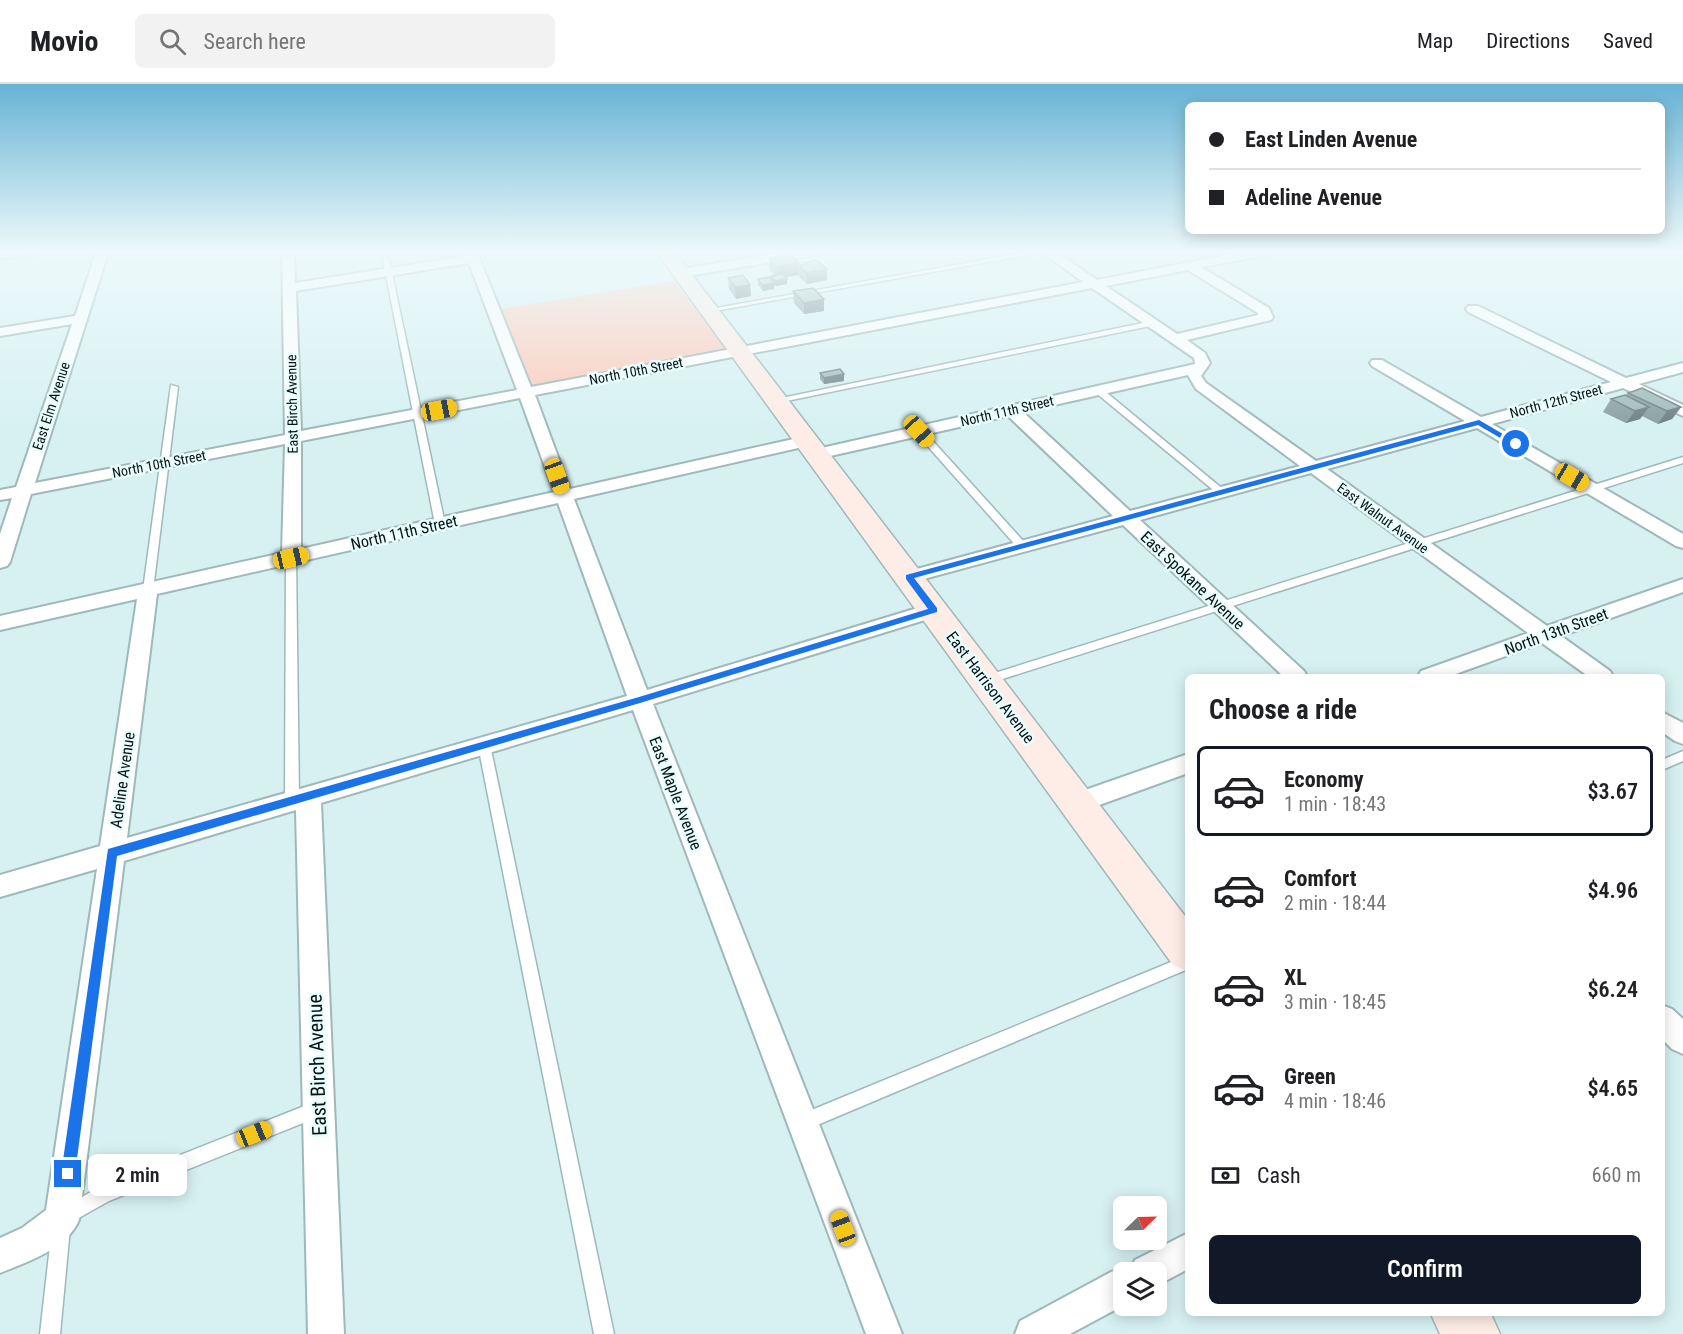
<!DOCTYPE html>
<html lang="en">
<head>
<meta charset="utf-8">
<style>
  :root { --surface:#fff; --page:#f2f2f2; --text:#202124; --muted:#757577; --line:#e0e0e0; --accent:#111827 }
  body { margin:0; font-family:"Roboto Condensed",sans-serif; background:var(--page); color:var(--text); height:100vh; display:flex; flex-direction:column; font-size:22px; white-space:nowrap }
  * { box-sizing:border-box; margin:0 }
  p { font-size:20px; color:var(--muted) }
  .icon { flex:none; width:33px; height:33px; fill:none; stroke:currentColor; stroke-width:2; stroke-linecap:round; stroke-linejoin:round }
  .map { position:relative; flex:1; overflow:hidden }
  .details { position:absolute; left:1185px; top:590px; width:480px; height:642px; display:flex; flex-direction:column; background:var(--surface); border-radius:9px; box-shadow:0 3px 15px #0003 }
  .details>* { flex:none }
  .top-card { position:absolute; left:1185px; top:18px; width:480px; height:132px; border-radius:9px; box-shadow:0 3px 15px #0003; display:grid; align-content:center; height:132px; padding:0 24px; background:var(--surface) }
  .needle { width:39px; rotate:67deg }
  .tools { position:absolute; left:1113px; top:1112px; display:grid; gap:12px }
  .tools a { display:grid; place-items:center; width:54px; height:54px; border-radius:9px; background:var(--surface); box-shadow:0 3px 15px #0003; font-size:30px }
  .end { position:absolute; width:27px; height:27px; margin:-14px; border:8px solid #1a73e8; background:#fff; box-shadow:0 0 0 3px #fff }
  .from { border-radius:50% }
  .bubble { position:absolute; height:42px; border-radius:9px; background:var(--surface); box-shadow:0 3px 15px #0003; font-size:20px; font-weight:600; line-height:42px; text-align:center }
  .car { position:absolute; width:18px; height:36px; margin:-18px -9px; border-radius:8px; box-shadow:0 0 4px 2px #0007; background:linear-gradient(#f5c518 24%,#345 0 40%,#f5c518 0 76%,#345 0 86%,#f5c518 0) }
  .top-card b { display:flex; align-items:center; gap:21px; height:57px; font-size:22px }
  .top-card b+b { border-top:2px solid var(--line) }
  .top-card i { width:15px; height:15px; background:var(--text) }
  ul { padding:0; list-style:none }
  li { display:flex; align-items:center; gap:18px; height:90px; margin:0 12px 9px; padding:0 12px; border:3px solid transparent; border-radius:9px }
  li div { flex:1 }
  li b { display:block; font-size:22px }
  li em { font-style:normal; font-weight:600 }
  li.active { border-color:var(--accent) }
  li>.icon { width:54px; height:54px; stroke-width:1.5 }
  h2 { padding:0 24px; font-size:27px; line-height:72px }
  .pay { display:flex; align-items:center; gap:15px; height:66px; padding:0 24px; font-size:22px }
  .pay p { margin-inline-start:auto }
  .primary-button { display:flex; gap:12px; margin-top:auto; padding:12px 24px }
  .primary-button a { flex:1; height:69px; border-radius:9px; background:var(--accent); color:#fff; font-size:24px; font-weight:600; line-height:69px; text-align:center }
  header { display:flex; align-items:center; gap:36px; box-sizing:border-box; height:84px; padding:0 30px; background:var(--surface); border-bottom:2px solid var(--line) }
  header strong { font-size:28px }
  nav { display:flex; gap:33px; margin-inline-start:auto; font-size:21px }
  .search { width:420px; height:54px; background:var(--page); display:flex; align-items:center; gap:15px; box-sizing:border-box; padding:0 21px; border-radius:9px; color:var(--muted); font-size:22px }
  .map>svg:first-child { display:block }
</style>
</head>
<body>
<header>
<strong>Movio</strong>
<div class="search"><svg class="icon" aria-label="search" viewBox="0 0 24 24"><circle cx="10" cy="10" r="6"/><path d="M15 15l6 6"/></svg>Search here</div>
<nav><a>Map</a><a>Directions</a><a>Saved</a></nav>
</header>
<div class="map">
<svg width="1683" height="1250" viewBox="0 0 1683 1250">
  <rect width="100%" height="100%" fill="#d7f1f3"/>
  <polygon fill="#fecbbb" points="674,197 729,268 526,309 494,226"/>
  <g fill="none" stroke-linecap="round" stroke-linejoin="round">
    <defs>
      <g id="lane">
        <polygon points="381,166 387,166 445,440 440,443 435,440"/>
        <polygon points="1039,166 1055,166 709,228 705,226"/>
        <polygon points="1152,237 1156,239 1155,241 777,319 773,317 777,315"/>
        <polygon points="171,301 178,303 153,506 148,509 143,506"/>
        <polygon points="1095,304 1101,304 1224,406 1224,410 1218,410 1095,308"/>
        <polygon points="919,344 922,345 1026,460 1026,464 1018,464 916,349 916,345"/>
        <polygon points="1683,373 1683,379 990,599 982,599 980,596 982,593"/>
        <polygon points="291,471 296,474 299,716 297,720 292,721 287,720 285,716 286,474"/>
        <polygon points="484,656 488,658 490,661 614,1250 594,1250 478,661 480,658"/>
        <polygon points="1683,667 1683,677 1662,686 1662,676"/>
        <polygon points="1188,871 1188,885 803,1047 797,1044 794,1038 797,1032"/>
        <polygon points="317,1017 323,1019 325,1025 323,1031 109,1117 68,1140 70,1144 60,1250 40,1250 52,1144 55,1138 62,1135 60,1131 63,1125 97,1104"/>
      </g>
      <g id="street">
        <polygon points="40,166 34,170 0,175 0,167"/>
        <path d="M97 166H109L35 399 285 351 282 166H294L295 199 466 172 464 166H476L531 303 1083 198 1039 166H1053L1097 196 1252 166H1279L1273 170 1201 183 1269 224 1273 233 1271 236 1187 256 1205 269 1210 279 1201 292 1206 299 1316 377 1465 337 1372 282 1370 279 1372 276H1382L1481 333 1611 298 1468 228 1466 225 1468 222H1478L1626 294 1683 279V288L1639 300 1683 321V332L1623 304 1492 340 1683 450V464L1676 462 1477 344 1327 385 1547 542 1683 495V508L1561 552 1610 587 1613 592H1588L1542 559 1450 592H1418L1421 587 1528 549 1311 389 1140 436 1304 587 1307 592H1283L1123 441 909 499 902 497 899 493 902 489 1113 432 1008 332 817 375 809 370 817 365 1195 280 1194 274 1092 204 535 311 570 405 807 352 815 357 807 362 574 415 647 606 934 519 941 521 944 526 941 531 653 620 902 1250H866L633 626 321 719 344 1250H308L296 726 124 777 79 1136C67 1165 27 1178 0 1189V1154L22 1144 46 1126 97 785 0 813V791L100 762 137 515 0 546V532L282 469 285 360 31 410 10 478 7 482 0 484V450L12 414 0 416V406L16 403 72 240 0 252V244L75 232ZM469 179 517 306 301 347 296 207ZM1188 186 1258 229V231L1177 250 1106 202ZM1188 291 1196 305 1300 382 1130 427 1023 328ZM520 314 554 408 301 465V357ZM558 419 627 612 127 754 157 510Z"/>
        <polygon points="798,166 828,166 822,170 681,193 675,189 681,185"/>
        <polygon points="1662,628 1683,639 1683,660 1675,657 1662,648"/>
        <polygon points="1188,670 1188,689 1077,729 1068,726 1065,719 1068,712"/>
        <polygon points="1662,921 1672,925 1683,935 1683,970 1672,965 1662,955"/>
        <polygon points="1188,1149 1188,1185 1156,1202 1156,1188 1124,1188 1124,1221 1070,1250 1015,1250 1020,1237 1111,1188 1124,1183 1130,1186 1135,1176"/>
      </g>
      <g id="secondary">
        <polygon points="655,166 673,166 1188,836 1188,887 1173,881"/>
        <polygon points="1430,1228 1490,1228 1500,1250 1440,1250"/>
      </g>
    </defs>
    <use href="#lane" stroke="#9fb8b9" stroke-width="3"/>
    <use href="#street" stroke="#9fb8b9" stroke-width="4"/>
    <use href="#secondary" stroke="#9fb8b9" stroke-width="3"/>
    <use href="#lane" fill="#fff" fill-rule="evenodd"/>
    <use href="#street" fill="#fff" fill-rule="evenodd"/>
    <use href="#secondary" fill="#feece6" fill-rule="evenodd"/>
  </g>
  <g fill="#8ca2a3">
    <polygon points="769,174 799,179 799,181 804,181 804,179 827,185 827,196 807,200 799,193 799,191 785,193 787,195 787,200 775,202 774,202 774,205 763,207 758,201 758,195 771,195 771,192 775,191 770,186"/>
    <polygon points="728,194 750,201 751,212 736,215 729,205"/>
    <polygon points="793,207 824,215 824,227 804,230 794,219"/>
    <polygon points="820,289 844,290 844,297 824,300 820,295"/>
    <polygon points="1628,309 1681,323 1672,335 1658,340 1642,332 1640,335 1626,339 1603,328 1611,315 1626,311"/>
  </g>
  <g fill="#728484">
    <polygon points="799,179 799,191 778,194 777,183"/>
    <polygon points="827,185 827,196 807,200 806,189"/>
    <polygon points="787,195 787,200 775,202 775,197"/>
    <polygon points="774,199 774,205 763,207 762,201"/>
    <polygon points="750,201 751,212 736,215 735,203"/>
    <polygon points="824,215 824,227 804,230 804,219"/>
    <polygon points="844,290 844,297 824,300 824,294"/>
    <polygon points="1649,323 1640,335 1626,339 1635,327"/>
    <polygon points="1681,323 1672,335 1658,340 1667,327"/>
  </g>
  <g fill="#a3bcbd" stroke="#728484" stroke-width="1.5">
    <polygon points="791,171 799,179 777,183 769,174"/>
    <polygon points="817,176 827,185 806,189 799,181 806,180 804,179"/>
    <polygon points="782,190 787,195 775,197 771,192"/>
    <polygon points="743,191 750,201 735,203 728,194"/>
    <polygon points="769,193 774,199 762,201 758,195"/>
    <polygon points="813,204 824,215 804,219 793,207"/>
    <polygon points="840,285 844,290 824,294 820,289"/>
    <polygon points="1642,304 1681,323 1667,327 1628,309"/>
    <polygon points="1625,311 1649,323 1635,327 1611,315"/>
  </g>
  <linearGradient id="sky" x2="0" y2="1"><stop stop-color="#67b3d5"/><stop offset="0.49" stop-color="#edf9fa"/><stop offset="1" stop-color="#edf9fa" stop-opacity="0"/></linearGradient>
  <rect width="1683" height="341" fill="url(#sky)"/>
  <polygon fill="#1a73e8" points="1479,336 1520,360 1514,362 1478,341 914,494 937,524 937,528 640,619 117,772 75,1090 73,1095 68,1097 63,1095 61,1090 108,765 639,613 928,525 906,495 906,491"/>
  <g text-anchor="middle" stroke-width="5" stroke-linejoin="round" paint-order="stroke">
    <g font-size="14" fill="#081112" stroke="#e8fdfe">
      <text transform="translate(636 287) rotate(-11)" y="5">North 10th Street</text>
      <text transform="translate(1556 317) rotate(-15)" y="5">North 12th Street</text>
      <text transform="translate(292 320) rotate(-91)" y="5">East Birch Avenue</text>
      <text transform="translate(51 322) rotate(-72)" y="5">East Elm Avenue</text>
      <text transform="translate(1007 327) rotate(-13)" y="5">North 11th Street</text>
      <text transform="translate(159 380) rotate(-11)" y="5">North 10th Street</text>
      <text transform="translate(1383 434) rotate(36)" y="5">East Walnut Avenue</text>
    </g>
    <g font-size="16" fill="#081112" stroke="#e8fdfe">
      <text transform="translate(404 448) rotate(-13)" y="6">North 11th Street</text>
      <text transform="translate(1193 496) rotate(43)" y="6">East Spokane Avenue</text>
      <text transform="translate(1556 547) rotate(-20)" y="6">North 13th Street</text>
      <text transform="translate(991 603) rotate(53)" y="6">East Harrison Avenue</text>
      <text transform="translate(122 696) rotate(-82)" y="6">Adeline Avenue</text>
      <text transform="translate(676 709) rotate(69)" y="6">East Maple Avenue</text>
    </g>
    <g font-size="20" fill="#081112" stroke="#e8fdfe">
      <text transform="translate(317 981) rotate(-92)" y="7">East Birch Avenue</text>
    </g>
  </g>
</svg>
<div class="tools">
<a><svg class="needle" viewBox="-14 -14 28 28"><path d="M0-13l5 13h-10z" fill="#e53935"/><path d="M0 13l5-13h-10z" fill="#757577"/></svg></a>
<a><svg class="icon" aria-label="layers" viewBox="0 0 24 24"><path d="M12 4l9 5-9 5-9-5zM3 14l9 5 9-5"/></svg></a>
</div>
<i class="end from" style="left:1516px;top:360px"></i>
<i class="end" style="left:68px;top:1090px"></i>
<div class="bubble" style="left:88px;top:1070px;width:99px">2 min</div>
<i class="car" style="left:439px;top:326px;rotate:79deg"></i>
<i class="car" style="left:919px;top:347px;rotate:138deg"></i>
<i class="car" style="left:557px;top:392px;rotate:160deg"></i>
<i class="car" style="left:1572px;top:393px;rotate:120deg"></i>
<i class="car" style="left:291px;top:474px;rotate:77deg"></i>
<i class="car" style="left:254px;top:1050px;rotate:68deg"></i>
<i class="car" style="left:843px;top:1144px;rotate:339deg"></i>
<div class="top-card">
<b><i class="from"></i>East Linden Avenue</b>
<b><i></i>Adeline Avenue</b>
</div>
<section class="details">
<h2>Choose a ride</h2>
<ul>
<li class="active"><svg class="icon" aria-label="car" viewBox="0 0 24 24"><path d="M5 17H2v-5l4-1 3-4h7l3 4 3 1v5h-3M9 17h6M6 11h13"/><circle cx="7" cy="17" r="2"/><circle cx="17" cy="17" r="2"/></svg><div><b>Economy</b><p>1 min · 18:43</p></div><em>$3.67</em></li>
<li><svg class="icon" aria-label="car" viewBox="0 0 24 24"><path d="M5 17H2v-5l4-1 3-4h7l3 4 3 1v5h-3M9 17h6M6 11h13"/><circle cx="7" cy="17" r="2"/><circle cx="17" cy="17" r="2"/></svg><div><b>Comfort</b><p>2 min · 18:44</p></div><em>$4.96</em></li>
<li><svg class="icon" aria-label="car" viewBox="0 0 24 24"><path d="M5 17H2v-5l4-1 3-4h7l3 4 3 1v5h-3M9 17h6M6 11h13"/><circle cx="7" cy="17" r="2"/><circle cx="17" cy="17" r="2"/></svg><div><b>XL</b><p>3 min · 18:45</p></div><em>$6.24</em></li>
<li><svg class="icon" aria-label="car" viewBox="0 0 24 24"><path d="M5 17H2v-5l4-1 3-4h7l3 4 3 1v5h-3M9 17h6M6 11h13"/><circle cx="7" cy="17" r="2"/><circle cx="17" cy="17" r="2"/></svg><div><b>Green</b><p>4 min · 18:46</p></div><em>$4.65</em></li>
</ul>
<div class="pay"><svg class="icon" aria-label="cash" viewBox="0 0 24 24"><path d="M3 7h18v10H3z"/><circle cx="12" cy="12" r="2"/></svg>Cash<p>660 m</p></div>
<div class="primary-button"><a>Confirm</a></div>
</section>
</div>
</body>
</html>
